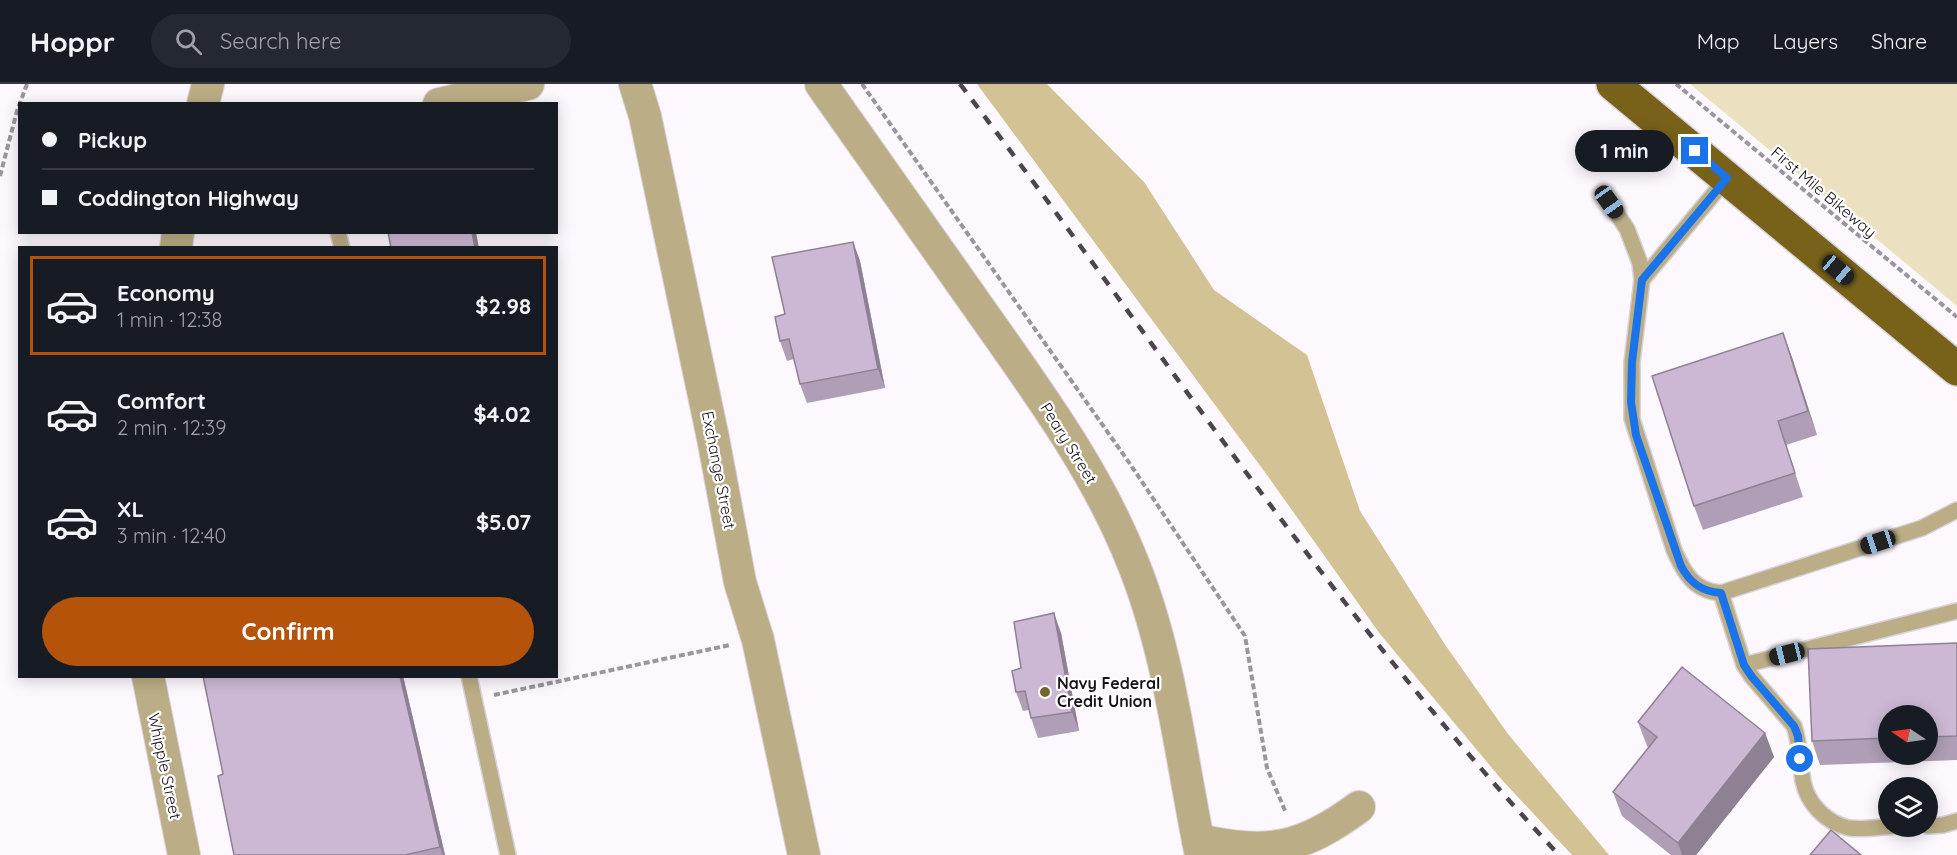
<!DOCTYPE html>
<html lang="en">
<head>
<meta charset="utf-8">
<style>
  :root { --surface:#171b24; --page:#242831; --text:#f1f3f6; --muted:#9ea1a6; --line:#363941; --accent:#b45309 }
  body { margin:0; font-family:Quicksand,sans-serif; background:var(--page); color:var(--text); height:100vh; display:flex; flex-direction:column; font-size:22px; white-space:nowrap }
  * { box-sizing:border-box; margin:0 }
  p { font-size:20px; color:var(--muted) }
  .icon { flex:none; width:33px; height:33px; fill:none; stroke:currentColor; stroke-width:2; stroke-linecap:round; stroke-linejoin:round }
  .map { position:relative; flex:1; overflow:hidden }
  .side { position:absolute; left:18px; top:162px; width:540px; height:432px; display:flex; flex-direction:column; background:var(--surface); border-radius:0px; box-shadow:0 3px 15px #0003 }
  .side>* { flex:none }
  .hud { position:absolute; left:18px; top:18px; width:540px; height:132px; border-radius:0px; box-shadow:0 3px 15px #0003; display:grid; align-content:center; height:132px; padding:0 24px; background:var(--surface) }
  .needle { width:39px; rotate:283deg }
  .controls { position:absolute; left:1878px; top:621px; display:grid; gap:12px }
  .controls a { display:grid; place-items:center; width:60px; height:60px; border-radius:50%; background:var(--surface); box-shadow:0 3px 15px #0003; font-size:30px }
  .end { position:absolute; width:27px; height:27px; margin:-14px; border:8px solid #1a73e8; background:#fff; box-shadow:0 0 0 3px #fff }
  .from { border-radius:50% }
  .bubble { position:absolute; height:42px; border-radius:21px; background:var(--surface); box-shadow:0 3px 15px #0003; font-size:20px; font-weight:700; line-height:42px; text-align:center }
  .car { position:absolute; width:18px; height:36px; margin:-18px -9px; border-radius:8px; box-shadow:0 0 4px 2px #0007; background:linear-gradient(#222 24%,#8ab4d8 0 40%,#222 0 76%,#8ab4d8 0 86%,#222 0) }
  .hud b { display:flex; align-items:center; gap:21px; height:57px; font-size:22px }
  .hud b+b { border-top:2px solid var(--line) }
  .hud i { width:15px; height:15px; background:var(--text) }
  ul { padding:10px 0 0; list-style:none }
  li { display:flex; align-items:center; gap:18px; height:99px; margin:0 12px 9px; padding:0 12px; border:3px solid transparent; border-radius:0px }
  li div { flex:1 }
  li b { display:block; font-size:22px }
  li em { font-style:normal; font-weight:700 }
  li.on { border-color:var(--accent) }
  li>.icon { width:54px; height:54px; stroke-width:1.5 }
  .button { display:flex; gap:12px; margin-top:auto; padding:12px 24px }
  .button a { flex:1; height:69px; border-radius:36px; background:var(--accent); color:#fff; font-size:24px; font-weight:700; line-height:69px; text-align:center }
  header { display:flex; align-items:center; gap:36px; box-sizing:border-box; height:84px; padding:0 30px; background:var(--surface); border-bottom:2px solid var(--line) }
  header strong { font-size:28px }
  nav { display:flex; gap:33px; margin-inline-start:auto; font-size:21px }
  .search { width:420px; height:54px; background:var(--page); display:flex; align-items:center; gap:15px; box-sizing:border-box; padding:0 21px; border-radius:33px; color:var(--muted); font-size:22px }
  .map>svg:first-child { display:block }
</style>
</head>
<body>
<header>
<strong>Hoppr</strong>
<div class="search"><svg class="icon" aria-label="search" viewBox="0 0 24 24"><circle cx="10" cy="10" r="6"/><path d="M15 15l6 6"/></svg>Search here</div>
<nav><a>Map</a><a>Layers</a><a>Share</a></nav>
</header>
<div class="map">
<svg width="1957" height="771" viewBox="0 0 1957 771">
  <rect width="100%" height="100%" fill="#fcf8fe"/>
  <polygon fill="#ebe0c0" points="1690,0 1957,0 1957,222"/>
  <polygon fill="#d3c294" points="977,0 1047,0 1144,98 1214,206 1307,271 1360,427 1446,562 1508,650 1609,771 1572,771 1502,696 1380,550 1267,391"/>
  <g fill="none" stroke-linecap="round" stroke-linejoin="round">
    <defs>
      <g id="service">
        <path d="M1609 118 1627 145 1640 179 1642 196 1632 278V335L1674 466C1684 489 1694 507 1721 509L1922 444 1957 426"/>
        <polyline points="338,148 342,164"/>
        <polyline points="1642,196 1727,94"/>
        <path d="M1721 509 1744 581 1752 593 1794 642C1800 659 1800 678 1803 697 1807 719 1826 739 1849 744 1863 746 1881 743 1895 742"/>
        <polyline points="1744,581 1957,527"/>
        <polyline points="469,592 508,771"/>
        <polyline points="1928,742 1943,741 1957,737"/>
      </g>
      <g id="minor">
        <polyline points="635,0 645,32 713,354 740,498 758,556 804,771"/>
        <path d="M821 0C876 78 931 156 986 234 1041 312 1098 390 1133 479 1170 570 1181 675 1201 771"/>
        <polyline points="203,20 208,0"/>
        <polyline points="439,20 528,0"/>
        <polyline points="176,164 178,148"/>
        <polyline points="148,592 184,771"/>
        <path d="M1198 756C1268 771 1301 766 1359 723"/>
      </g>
      <polyline id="trunk" points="1613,0 1957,285"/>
    </defs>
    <use href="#service" stroke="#d8d3da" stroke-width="18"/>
    <use href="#minor" stroke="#d8d3da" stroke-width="34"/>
    <use href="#trunk" stroke="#d8d3da" stroke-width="36"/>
    <g stroke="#9b969d" stroke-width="4" stroke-dasharray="6 3" stroke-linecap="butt">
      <polyline points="862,0 1128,377 1245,552 1267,684 1286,729"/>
      <polyline points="1676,0 1957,233"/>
      <polyline points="0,92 17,27 27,0"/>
      <polyline points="494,611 730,561"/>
    </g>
    <use href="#service" stroke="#bbad86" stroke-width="15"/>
    <use href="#minor" stroke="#bbad86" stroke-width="32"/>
    <use href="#trunk" stroke="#78621a" stroke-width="33"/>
    <path stroke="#4c454e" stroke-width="4.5" stroke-dasharray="10 10" stroke-linecap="butt" d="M960 0C1157 259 1336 533 1559 771"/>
  </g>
  <g fill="#af9eb6" fill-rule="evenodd">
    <polygon points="853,158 860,177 885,304 807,319 800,300 794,275 787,277 780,257 785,230"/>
    <polygon points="1783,249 1817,351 1786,361 1803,413 1703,446 1694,422"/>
    <polygon points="1061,549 1079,647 1038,654 1031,634 1029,626 1023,627 1016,608 1021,584"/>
    <path d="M1957 559V676L1820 681 1812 657ZM1888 632H1928V670H1888Z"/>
    <polygon points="203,592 403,592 445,771 234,771 223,690"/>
    <polygon points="1638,638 1765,649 1774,673 1696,771 1671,771 1622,732 1613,708 1649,664 1647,662"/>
  </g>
  <g fill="#8f8194">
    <polygon points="472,148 476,148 479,164 475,164"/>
    <polygon points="853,158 860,177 885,304 878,285"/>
    <polygon points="1783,249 1792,273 1817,351 1808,327"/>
    <polygon points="1054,529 1061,549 1079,647 1072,628"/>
    <polygon points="400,592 403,592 445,771 443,771 440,763"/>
    <polygon points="1765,649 1774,673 1696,771 1682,771 1678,759"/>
  </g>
  <g fill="#ccb8d4" stroke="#8f8194" stroke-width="1.5">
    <polygon points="388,148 472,148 475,164 391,164"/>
    <polygon points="853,158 878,285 800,300 789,255 780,257 775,233 785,230 772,173"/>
    <polygon points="1783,249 1808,327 1778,337 1795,389 1694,422 1652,292"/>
    <polygon points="1054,529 1072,628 1031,634 1025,607 1016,608 1012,587 1021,584 1014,538"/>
    <polygon points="1957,559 1957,652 1928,653 1928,632 1888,632 1888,654 1812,657 1808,565"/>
    <polygon points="1682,583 1765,649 1678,759 1613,708 1657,653 1638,638"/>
    <polygon points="203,592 400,592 440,763 405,771 234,771 218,692 223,690"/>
    <polygon points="1831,746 1861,771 1810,771"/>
  </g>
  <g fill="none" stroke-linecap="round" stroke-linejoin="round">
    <path stroke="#1a73e8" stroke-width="8" d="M1695 67 1727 94 1642 196 1632 278 1631 318 1636 351 1681 482C1690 499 1702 508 1721 509L1744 581 1752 593 1794 642 1798 652 1800 675"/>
  </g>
  <circle fill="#766432" stroke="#fff" stroke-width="2" cx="1045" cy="608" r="6"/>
  <g text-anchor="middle" stroke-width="4.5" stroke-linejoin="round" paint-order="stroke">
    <g font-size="16" fill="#18111a" stroke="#fff">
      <text transform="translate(1824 108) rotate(40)" y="6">First Mile Bikeway</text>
      <text transform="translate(1069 359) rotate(58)" y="6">Peary Street</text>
      <text transform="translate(719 386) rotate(79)" y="6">Exchange Street</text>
      <text transform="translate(165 682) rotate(78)" y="6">Whipple Street</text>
    </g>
    <g font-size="16" font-weight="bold" fill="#18111a" stroke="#fff" text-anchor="start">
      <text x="1057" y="605">Navy Federal<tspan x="1057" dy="18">Credit Union</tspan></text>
    </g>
  </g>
</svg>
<div class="controls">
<a><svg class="needle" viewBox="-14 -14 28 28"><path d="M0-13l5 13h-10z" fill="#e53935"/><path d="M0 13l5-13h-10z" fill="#9ea1a6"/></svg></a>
<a><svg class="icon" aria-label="layers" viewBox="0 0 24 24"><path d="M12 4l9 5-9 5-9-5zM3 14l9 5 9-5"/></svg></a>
</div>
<i class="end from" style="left:1800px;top:675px"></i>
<i class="end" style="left:1695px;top:67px"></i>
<div class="bubble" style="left:1575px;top:46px;width:99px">1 min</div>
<i class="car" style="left:1609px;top:118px;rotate:145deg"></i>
<i class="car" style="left:1838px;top:186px;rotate:130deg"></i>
<i class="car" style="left:1878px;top:458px;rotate:252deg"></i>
<i class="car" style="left:1787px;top:570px;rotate:256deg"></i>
<div class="hud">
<b><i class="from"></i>Pickup</b>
<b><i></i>Coddington Highway</b>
</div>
<section class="side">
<ul>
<li class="on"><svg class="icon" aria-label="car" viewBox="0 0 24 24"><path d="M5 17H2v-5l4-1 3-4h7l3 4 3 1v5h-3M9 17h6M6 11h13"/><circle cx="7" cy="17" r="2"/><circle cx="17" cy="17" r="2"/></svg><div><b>Economy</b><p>1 min · 12:38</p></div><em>$2.98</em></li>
<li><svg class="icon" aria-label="car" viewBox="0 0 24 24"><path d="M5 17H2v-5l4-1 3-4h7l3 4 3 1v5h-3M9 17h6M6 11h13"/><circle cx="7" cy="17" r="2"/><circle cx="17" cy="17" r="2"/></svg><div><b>Comfort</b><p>2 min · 12:39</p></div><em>$4.02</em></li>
<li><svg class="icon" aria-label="car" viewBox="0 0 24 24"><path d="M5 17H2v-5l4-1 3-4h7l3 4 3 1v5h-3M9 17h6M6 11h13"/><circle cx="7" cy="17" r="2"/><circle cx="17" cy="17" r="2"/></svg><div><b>XL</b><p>3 min · 12:40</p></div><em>$5.07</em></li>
</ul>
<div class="button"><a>Confirm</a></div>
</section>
</div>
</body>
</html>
